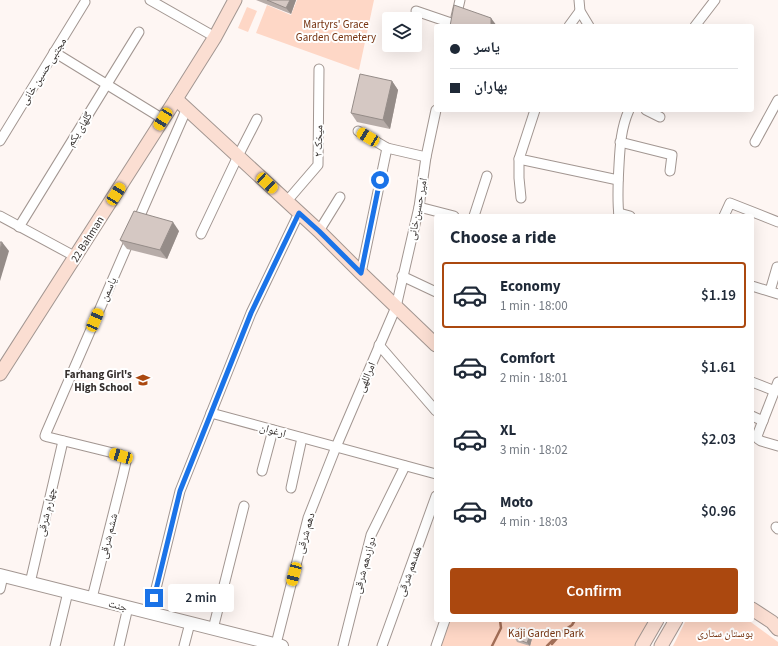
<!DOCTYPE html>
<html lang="en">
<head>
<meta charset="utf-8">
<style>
  :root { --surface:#fff; --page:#f6f6f7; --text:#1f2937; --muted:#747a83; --line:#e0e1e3; --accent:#ab480f }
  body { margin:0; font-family:"Source Sans 3","Noto Naskh Arabic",sans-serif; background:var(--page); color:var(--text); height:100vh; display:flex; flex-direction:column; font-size:15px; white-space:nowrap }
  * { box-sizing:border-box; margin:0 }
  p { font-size:13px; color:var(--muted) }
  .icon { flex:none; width:22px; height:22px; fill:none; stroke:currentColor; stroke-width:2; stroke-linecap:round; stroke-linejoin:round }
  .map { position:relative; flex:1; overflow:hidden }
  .sheet { position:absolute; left:434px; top:214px; width:320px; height:408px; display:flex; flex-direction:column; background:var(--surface); border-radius:4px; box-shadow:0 4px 16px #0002 }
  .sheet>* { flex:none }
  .guide { position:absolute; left:434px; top:24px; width:320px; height:88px; border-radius:4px; box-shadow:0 4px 16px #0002; display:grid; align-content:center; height:88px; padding:0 16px; background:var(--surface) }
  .fabs { position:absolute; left:382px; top:12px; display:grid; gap:8px }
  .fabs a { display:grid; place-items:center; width:40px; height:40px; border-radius:4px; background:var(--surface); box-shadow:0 4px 16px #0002; font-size:20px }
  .end { position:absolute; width:18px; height:18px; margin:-9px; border:5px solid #1a73e8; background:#fff; box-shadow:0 0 0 2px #fff }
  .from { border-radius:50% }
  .bubble { position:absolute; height:28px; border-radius:4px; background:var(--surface); box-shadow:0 4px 16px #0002; font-size:13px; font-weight:600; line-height:28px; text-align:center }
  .car { position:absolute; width:12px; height:24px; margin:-12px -6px; border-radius:5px; box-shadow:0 0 3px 1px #0007; background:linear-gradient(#f5c518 24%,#345 0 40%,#f5c518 0 76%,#345 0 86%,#f5c518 0) }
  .guide b { display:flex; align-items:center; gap:14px; height:38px; font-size:15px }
  .guide b+b { border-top:1px solid var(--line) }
  .guide i { width:10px; height:10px; background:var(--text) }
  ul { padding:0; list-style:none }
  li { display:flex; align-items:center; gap:12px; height:66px; margin:0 8px 6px; padding:0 8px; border:2px solid transparent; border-radius:4px }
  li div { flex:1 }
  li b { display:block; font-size:15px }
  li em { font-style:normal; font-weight:600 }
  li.active { border-color:var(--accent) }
  li>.icon { width:36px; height:36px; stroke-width:1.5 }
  h2 { padding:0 16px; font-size:18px; line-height:48px }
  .primary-button { display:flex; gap:8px; margin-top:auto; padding:8px 16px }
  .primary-button a { flex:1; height:46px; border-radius:4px; background:var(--accent); color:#fff; font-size:16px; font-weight:600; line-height:46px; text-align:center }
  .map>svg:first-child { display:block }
</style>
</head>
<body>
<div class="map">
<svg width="778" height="646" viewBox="0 0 778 646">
  <rect width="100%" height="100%" fill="#fef6f3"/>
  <g fill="#fed7c6">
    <polygon points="297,0 374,0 359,70 256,33 267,5 291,15"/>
    <polygon points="247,7 257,11 248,32 238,28"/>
    <polygon points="450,620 651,620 636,646 440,646"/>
    <polygon points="686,620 748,620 778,642 778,646 673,646"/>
  </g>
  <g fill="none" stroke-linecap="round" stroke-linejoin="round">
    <g stroke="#a26e57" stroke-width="2.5">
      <polyline points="552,644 559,636"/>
      <polyline points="492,646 501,628 500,620"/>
      <polyline points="547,646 560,633 572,625 575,620"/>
    </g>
    <defs>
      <g id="minor">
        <polyline points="150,0 215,37"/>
        <polyline points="579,0 580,11 589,26"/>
        <polyline points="416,11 454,24"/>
        <polyline points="456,17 460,0"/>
        <polyline points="569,26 580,11"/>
        <polyline points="695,26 715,0"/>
        <polyline points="54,52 163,119"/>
        <polyline points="535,110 519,159 618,180"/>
        <polyline points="646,110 660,117"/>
        <polyline points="358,131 387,148 426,157"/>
        <polyline points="0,141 85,2"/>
        <polyline points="620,142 672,155 670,171"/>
        <polyline points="755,142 778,100"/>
        <polyline points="519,159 519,178 521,198"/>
        <polyline points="287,201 318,165 319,69"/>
        <polyline points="419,207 454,216"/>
        <polyline points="619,213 630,216"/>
        <polyline points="0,216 76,257"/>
        <polyline points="474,216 487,176"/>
        <path d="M619 216C617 199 618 182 619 165 620 146 621 128 629 110"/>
        <polyline points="724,216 730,203 778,222"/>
        <polyline points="136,225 187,108"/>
        <polyline points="19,227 139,32"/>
        <polyline points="319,231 340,197"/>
        <polyline points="201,234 238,156 257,119"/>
        <polyline points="361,273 387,148"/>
        <polyline points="402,276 436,292"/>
        <polyline points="752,286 778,294"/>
        <polyline points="770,291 777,267"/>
        <polyline points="379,345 436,411"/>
        <polyline points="752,382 775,391"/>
        <polyline points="778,382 757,436 758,439 761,441 778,446"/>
        <polyline points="211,413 436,474"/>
        <polyline points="752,416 763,421"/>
        <polyline points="262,471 273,430"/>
        <polyline points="291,488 302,438"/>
        <polyline points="776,527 778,529"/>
        <polyline points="30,583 63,441"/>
        <polyline points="0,589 3,576"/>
        <polyline points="92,598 123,475 126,462 125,458 121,455 105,451 48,437 45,436 46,433 131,237"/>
        <polyline points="150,613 180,491 251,313 299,213"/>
        <polyline points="213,629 244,506"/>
        <polyline points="276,644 308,518 336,447 396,307 419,207 426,157 436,110"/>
        <polyline points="55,646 68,592"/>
        <polyline points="119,646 128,607"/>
        <polyline points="184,646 190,623"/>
        <polyline points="343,646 371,535 405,466"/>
        <polyline points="382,646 436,496"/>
        <polyline points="436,646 445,620"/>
      </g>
      <polyline id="tertiary" points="0,575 282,646"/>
      <g id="secondary">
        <polyline points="176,99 319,231 361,273 436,345"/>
        <polyline points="0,374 176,99 215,37 235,0"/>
        <polyline points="752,609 772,622 778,629"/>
        <polyline points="642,646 657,620"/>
        <polyline points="661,646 676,620"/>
      </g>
    </defs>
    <use href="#minor" stroke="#a29691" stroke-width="11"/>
    <use href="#tertiary" stroke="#a29691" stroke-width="14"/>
    <use href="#secondary" stroke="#a29691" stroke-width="15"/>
    <use href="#minor" stroke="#fff" stroke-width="9"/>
    <use href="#tertiary" stroke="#fff" stroke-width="12"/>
    <use href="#secondary" stroke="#fbded2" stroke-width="13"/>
  </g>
  <g fill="#b7aca8">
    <polygon points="256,0 296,0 291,14"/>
    <polygon points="392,81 398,90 390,129 357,122 351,113"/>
    <polygon points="179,231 167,259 127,249 120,240"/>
    <polygon points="531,632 533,635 530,646 517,642 515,638"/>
  </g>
  <g fill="#958c88">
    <polygon points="290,0 296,0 291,14 286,8"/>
    <polygon points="491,18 497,26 491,26"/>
    <polygon points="392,81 398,90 390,129 383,120"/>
    <polygon points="173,222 179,231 167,259 160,250"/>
    <polygon points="2,242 9,251 0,281 0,250"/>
    <polygon points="531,632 533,635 530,646 527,643"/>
  </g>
  <g fill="#d5c8c3" stroke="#958c88">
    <polygon points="267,0 290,0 286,8"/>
    <polygon points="454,5 491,18 491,26 450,26"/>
    <polygon points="360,74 392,81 383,120 351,113"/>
    <polygon points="134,211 173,222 160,250 120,240"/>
    <polygon points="0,242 2,242 0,250"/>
    <polygon points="519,628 531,632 527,643 515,638"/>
  </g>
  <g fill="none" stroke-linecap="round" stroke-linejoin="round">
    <polyline stroke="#1a73e8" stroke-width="5" points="154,598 180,491 251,313 299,213 319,231 361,273 380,180"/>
  </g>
  <defs>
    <symbol id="school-bare" viewBox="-9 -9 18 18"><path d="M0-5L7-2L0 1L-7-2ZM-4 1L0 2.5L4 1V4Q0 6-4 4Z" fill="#ab480f" stroke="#fff" stroke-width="2.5" paint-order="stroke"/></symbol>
  </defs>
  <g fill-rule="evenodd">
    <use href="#school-bare" x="133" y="370" width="20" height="20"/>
  </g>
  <g text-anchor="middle" stroke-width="4" stroke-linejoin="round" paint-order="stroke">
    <g font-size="11" fill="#763310" stroke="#fff">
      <text x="336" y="28">Martyrs' Grace<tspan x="336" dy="13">Garden Cemetery</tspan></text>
      <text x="546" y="637">Kaji Garden Park</text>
      <text x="725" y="637">بوستان ستاری</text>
    </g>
    <g font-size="11" fill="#35302e" stroke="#fff">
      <text transform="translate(43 71) rotate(-58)" y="4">مجتبی حسین خانی</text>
      <text transform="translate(79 129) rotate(-58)" y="4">گلهای یکم</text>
      <text transform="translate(318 141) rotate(-89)" y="4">میخک ۲</text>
      <text transform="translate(417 209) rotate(-79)" y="4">امیر حسین‌خانی</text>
      <text transform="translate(87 239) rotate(-58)" y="4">22 Bahman</text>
      <text transform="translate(108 289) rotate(-66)" y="4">یاسمن</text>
      <text transform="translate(366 377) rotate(-67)" y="4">امراللهی</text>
      <text transform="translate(273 430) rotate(15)" y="4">ارغوان</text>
      <text transform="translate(46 512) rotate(-77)" y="4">چهارم شرقی</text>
      <text transform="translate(305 533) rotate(-74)" y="4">دهم شرقی</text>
      <text transform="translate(108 536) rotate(-76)" y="4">ششم شرقی</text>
      <text transform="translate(364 565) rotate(-75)" y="4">دوازدهم شرقی</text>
      <text transform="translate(409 571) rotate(-70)" y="4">هفدهم شرقی</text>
      <text transform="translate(118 605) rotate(14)" y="4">جنت</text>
    </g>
    <g font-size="11" font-weight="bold" fill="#35302e" stroke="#fff" text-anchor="end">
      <text x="132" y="378">Farhang Girl's<tspan x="132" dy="13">High School</tspan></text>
    </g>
  </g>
</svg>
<div class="fabs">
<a><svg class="icon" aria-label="layers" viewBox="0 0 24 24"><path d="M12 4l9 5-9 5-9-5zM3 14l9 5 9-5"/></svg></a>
</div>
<i class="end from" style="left:380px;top:180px"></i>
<i class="end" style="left:154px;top:598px"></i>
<div class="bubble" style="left:168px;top:584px;width:66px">2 min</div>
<i class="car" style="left:163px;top:119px;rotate:212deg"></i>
<i class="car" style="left:368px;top:137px;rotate:301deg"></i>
<i class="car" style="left:267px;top:183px;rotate:133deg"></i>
<i class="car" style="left:116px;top:194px;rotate:32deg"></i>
<i class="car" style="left:95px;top:320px;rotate:23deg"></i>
<i class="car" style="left:121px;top:456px;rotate:286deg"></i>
<i class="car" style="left:294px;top:574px;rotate:195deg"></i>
<div class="guide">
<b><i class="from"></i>یاسر</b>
<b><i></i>بهاران</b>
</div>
<section class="sheet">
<h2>Choose a ride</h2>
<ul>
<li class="active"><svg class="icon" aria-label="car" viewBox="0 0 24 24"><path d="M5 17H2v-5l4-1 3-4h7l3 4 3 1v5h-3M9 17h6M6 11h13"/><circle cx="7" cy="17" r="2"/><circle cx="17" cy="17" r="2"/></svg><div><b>Economy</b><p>1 min · 18:00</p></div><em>$1.19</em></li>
<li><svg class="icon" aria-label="car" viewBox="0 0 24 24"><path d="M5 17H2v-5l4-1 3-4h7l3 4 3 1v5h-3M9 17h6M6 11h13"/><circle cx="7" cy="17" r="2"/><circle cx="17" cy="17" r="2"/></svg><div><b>Comfort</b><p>2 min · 18:01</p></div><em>$1.61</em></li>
<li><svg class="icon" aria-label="car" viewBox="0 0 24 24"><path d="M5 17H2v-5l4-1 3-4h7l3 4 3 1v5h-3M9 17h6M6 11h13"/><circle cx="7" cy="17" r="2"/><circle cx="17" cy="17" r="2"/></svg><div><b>XL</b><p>3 min · 18:02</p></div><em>$2.03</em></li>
<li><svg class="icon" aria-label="car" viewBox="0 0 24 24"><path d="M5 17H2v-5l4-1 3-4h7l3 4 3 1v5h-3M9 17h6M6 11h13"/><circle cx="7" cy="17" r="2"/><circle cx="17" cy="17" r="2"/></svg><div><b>Moto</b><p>4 min · 18:03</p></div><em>$0.96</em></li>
</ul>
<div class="primary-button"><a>Confirm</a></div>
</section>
</div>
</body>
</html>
